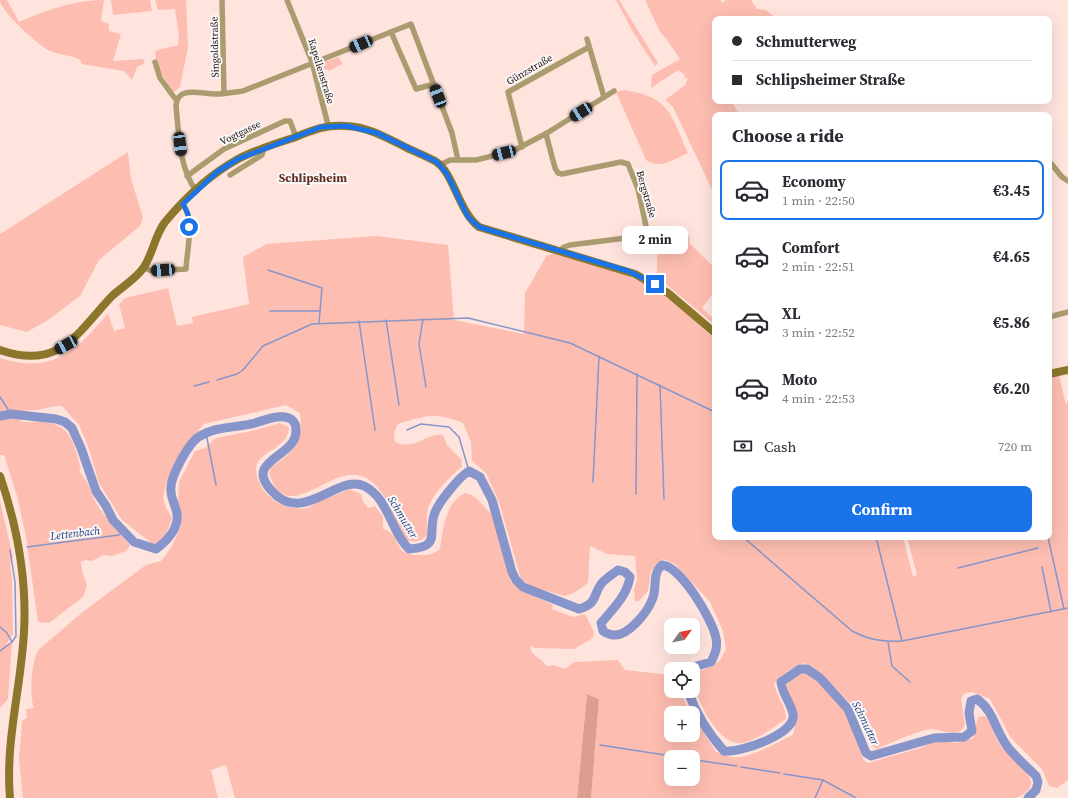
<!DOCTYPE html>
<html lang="en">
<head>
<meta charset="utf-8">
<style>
  :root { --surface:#fff; --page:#f7f7f7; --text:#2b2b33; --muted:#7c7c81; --line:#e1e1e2; --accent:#1a73e8 }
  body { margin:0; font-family:"Source Serif 4",serif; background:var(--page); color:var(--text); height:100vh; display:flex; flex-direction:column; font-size:15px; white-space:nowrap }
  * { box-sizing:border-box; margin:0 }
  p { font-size:13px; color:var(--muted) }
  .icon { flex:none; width:22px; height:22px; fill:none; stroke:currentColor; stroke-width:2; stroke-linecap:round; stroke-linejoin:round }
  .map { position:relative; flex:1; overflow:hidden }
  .sheet { position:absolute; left:712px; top:112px; width:340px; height:428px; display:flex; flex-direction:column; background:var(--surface); border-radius:8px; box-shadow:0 4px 16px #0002 }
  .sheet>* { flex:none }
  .hud { position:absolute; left:712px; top:16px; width:340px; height:88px; border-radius:8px; box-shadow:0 4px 16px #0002; display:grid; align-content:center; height:88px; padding:0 20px; background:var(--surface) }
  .needle { width:26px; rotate:57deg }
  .buttons { position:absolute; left:664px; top:618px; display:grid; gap:8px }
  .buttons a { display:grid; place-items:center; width:36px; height:36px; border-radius:8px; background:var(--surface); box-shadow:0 4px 16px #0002; font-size:20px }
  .end { position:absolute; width:18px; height:18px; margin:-9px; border:5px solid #1a73e8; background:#fff; box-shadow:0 0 0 2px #fff }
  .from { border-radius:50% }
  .bubble { position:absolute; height:28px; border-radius:8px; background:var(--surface); box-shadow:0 4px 16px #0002; font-size:13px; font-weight:700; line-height:28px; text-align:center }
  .car { position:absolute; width:12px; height:24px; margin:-12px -6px; border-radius:5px; box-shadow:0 0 3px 1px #0007; background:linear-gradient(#222 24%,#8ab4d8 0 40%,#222 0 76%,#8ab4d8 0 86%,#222 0) }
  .hud b { display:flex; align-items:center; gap:14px; height:38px; font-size:15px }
  .hud b+b { border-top:1px solid var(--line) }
  .hud i { width:10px; height:10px; background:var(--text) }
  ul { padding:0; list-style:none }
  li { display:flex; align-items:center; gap:12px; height:60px; margin:0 8px 6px; padding:0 12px; border:2px solid transparent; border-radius:8px }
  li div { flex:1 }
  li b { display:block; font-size:15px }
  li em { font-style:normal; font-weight:700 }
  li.current { border-color:var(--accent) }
  li>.icon { width:36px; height:36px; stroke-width:1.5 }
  h2 { padding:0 20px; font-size:18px; line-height:48px }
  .pay { display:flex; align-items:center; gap:10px; height:44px; padding:0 20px; font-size:15px }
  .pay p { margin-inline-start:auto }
  .action { display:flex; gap:8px; margin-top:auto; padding:8px 20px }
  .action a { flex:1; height:46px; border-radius:8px; background:var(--accent); color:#fff; font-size:16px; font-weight:700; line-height:46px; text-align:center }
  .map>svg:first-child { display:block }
</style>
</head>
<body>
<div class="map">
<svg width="1068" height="798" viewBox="0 0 1068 798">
  <rect width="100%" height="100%" fill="#ffe4de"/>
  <g fill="#fdbeb1" fill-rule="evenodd">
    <path d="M0 0H7L19 22C47 10 74 0 104 0L101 21 109 24V31L121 34 113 61 143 59 145 63 137 67 132 80 124 71 82 64 80 60C71 55 60 55 50 51 39 46 0 11 0 0Z"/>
    <polygon points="111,0 150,0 152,11 113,15"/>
    <polygon points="155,0 186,0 188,47 180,87 173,93 157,66 155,51 178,45 179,37 175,9 158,10"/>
    <polygon points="616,0 619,0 658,63 655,66 634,34"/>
    <polygon points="645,0 721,0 721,3 726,0 751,0 757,9 766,10 777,19 715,19 715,101 731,101 740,115 715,115 715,196 673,107 665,100 685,85 688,79 684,77 685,75 678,70 651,88 652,75 680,59 667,40 660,32"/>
    <polygon points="339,57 342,64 329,71 327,69 319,72 317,64"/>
    <path d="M624 90C671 97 671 115 688 153 674 159 660 170 646 160L616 92Z"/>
    <polygon points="128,152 131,179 143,217 140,226 99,260 80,296 48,320 27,332 0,325 0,234"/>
    <polygon points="689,235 690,244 715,268 715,299 711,296 702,308 715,320 715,325 661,280 657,279 657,237"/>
    <path d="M376 236 448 245 454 320 524 334 525 293 547 255 554 254C591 264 629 272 661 293 680 306 697 324 715 339V537H903L913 577 917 575 907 537H1049V378L1059 375 1066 405 1068 400V780L1057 788 1049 786 1042 769 1011 738 990 699 972 692 965 693 961 698 965 725C959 740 941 729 931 729 916 731 891 743 877 749L871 745 851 704 822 675 811 666 804 663 788 671 774 683C776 696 786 705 786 719 772 728 758 740 742 743 722 746 705 714 698 697 695 691 695 683 694 676L699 671 713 666 721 659 726 649 723 631 710 602 675 564 663 559 651 571 648 591 639 601H635L634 589 637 580 635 556 607 554 590 546 588 583 574 593 565 596 533 587 521 579 499 502 486 473 472 461 471 442 463 423C436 412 426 415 398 424L394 432 395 442C416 451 425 433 443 435L447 445 461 459 462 467C451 475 431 496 428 509 426 518 427 526 428 534 421 542 416 543 406 540 393 520 388 489 364 477 336 464 300 511 278 491 274 487 271 479 269 474L271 467C296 451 303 442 300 413L286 405 204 424 181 451 166 484 163 498 166 508 172 518C169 530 164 538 154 545L122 520 99 483 88 446 79 425 62 406C49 405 39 412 26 410L20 421C28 423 35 421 43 422 73 425 73 444 81 468L79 471C89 481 91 495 98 506 107 520 119 532 130 545L126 551 112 556 103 555 92 561 86 560 81 562 82 571 87 585 83 597 49 623 38 622 26 537 17 496 4 455H0V358C52 375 77 351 108 313L114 331 125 328 119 304 125 298 168 288 177 326 193 323 192 317 249 304 243 257 267 244Z"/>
    <path d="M280 423 289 427C289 450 255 451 256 470 258 495 284 512 307 508 312 507 316 503 320 501 330 497 339 494 349 489L361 494 363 501 368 508 375 506 383 517V529C403 534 390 556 420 555 429 555 433 555 440 549 443 529 445 503 465 493 479 495 482 508 493 514L511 582 518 588 553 605 552 609 573 617 585 614 594 632 593 638 574 649 535 648 531 645C529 656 542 657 546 666L554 665 565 669 574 662 618 660 625 670 671 675V691H679L691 713H671V735H693V716L716 752C721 754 726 756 731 757 748 760 777 742 793 735L797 716 785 688C789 680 798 672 808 672L846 711 863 759 868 763 920 748 938 740 955 743 973 738 978 717 985 716C993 723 993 734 999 743 1011 762 1053 782 1016 798H591L599 699 587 694 577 798H235L226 765 211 770 218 798H23L19 759 22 721 27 718 26 709 34 708C29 695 31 664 38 650L84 611 146 565 161 561 171 548 181 526 178 499 179 482 195 451 205 448 216 438 252 431ZM671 757H693V779H671Z"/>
    <polygon points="0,501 13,557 10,563 12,579 13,634 6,645 12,642 8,699 0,708"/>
  </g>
  <polygon fill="#dd9d8f" points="587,694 599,699 591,798 577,798"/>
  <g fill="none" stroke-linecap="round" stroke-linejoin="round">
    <g stroke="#8795cb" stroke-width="1.5">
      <polyline points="268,270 322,288 319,323"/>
      <polyline points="270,311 320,311"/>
      <polyline points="423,319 419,344 426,387"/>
      <polyline points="386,320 399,405"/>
      <polyline points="359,321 375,430"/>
      <polyline points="713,340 715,345"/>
      <polyline points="217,380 237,374 243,370 263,346 312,324 468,318 570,343 715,412"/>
      <polyline points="660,385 664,499"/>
      <polyline points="194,386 209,382"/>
      <polyline points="0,397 11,414"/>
      <polyline points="407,430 421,424 449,427 459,437 469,471"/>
      <polyline points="206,433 216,485"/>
      <polyline points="593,482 599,356"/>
      <polyline points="636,494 637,374"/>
      <path d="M743 537 852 631C869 640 883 642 902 641L1068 608"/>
      <polyline points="876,537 902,641"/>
      <polyline points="1048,537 1064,609"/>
      <polyline points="27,547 119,535 123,532"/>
      <polyline points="1042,567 1051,612"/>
      <polyline points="958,568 1038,548"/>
      <polyline points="0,627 7,633 12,642"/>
      <polyline points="888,642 892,666 910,682"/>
      <polyline points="0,651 12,642 16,636 15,582 10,550"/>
      <polyline points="600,745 678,757"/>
      <polyline points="695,760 737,766"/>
      <polyline points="741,767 780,773"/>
      <polyline points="784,774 823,780 856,798"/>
      <polyline points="815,798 823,780"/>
    </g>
    <g stroke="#8795cb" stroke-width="9">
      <path d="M0 416 11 414 56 419 65 422 72 428 81 448 96 491 106 506 113 520 134 542 156 549C167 541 179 528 177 514 176 506 171 499 171 491 169 478 189 442 200 436 217 426 236 428 255 423 265 420 284 412 293 421 296 424 296 427 296 432 295 457 245 460 270 489 302 528 337 473 364 486 388 497 391 532 409 549 441 547 428 534 434 515 437 504 459 477 469 471L480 477 492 500 512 572 516 580 523 587 579 609C598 603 592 597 601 584 605 579 613 574 618 570L625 572 630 577C627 596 612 610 601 623L603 631C606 633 610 635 614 635 628 636 647 613 652 600 658 588 651 575 662 565 681 566 713 621 716 638 718 647 715 654 711 662L686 669"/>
      <path d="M688 691C696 714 708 733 724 751 740 753 797 734 793 714 791 703 782 694 781 682L800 669H807L820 678 848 709 866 753 871 756 934 738 964 737 972 731 969 713 971 701 977 699C994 711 995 730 1007 746 1015 757 1026 766 1036 776L1038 782 1036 790 1028 798"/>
    </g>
    <g stroke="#ab9c70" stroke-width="5.5">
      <polyline points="222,0 224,93"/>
      <polyline points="287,0 312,62 328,125"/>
      <polyline points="391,32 416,89 434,84"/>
      <polyline points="587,39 604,97"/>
      <polyline points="155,62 160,78 176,100"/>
      <polyline points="546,134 555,168 558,173 562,174 621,162 628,164 638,189 646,226 642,233 634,237 570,245 564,247 560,251"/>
      <polyline points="522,147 508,92 589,47"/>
      <polyline points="1049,161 1062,177 1068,181"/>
      <polyline points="440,165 450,160 476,160 513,151 547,133 614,91"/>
      <polyline points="230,175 262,155 264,148"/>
      <polyline points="187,176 224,149 285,121 290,121 296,137"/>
      <path d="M196 191C179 167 179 135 176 106 177 85 201 94 215 94 224 94 234 92 243 91L411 24 452 133 458 160"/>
      <path d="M144 268 152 271 186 269C187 248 195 222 183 204"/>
      <polyline points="1049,317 1068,312"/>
    </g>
    <g stroke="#8c762c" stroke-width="8">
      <path d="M0 350C60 371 77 333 112 296 122 287 137 278 144 267 153 253 155 235 165 222 185 198 211 174 238 159 255 150 274 144 293 138 311 131 326 124 346 126 369 127 387 138 407 148 416 152 426 156 435 161 454 172 458 211 479 227L635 274 668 293 715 333"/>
      <polyline points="1049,374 1068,370"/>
      <path d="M0 476C17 526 27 579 24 632 21 688 5 742 10 798"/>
    </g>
  </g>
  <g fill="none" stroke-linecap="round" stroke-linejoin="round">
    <polyline stroke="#1a73e8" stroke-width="5" points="189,227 188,214 183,204 217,172 238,159 321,127 347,126 377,133 437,162 447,174 468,217 479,227 628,271 655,284"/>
  </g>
  <g text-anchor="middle" stroke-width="4" stroke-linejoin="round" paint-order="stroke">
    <g font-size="10" fill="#210b07" stroke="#f8f8f8">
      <text transform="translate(214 47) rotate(-91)" y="4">Singoldstraße</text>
      <text transform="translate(529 69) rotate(-30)" y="4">Günzstraße</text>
      <text transform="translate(322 71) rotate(73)" y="4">Kapellenstraße</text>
      <text transform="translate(240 132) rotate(-26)" y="4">Vogtgasse</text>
      <text transform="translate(647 194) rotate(74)" y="4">Bergstraße</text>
    </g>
    <g font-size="11" font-style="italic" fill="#2c3879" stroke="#f8f8f8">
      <text transform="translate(403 517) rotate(59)" y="4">Schmutter</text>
      <text transform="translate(75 533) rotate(-7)" y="4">Lettenbach</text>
      <text transform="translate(866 723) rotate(64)" y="4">Schmutter</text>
    </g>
    <g font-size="12" font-weight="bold" fill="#622e24" stroke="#f8f8f8">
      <text x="313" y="182">Schlipsheim</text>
    </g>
  </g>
</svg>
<div class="buttons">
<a><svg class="needle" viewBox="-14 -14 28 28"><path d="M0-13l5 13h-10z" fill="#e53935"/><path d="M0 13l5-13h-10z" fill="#7c7c81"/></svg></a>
<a><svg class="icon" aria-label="locate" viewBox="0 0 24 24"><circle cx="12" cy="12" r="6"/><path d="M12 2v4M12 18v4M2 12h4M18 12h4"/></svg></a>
<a>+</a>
<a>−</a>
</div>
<i class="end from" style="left:189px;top:227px"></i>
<i class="end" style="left:655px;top:284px"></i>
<div class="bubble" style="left:622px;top:226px;width:66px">2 min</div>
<i class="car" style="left:361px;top:44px;rotate:246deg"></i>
<i class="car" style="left:438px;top:96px;rotate:339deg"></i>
<i class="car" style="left:581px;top:112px;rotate:238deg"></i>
<i class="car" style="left:180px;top:144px;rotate:173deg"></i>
<i class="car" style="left:504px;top:153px;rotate:256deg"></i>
<i class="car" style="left:163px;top:270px;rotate:266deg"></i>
<i class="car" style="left:66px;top:345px;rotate:241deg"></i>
<div class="hud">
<b><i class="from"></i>Schmutterweg</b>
<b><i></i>Schlipsheimer Straße</b>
</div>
<section class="sheet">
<h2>Choose a ride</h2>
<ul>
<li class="current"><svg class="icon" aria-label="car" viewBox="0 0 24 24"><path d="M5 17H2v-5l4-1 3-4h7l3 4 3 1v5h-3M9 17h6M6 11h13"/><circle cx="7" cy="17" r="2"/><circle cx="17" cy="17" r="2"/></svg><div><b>Economy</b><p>1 min · 22:50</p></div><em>€3.45</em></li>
<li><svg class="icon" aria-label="car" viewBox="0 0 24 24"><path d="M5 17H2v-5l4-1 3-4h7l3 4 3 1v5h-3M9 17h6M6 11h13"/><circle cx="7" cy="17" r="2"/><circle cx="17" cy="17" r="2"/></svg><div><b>Comfort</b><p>2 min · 22:51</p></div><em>€4.65</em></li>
<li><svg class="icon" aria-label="car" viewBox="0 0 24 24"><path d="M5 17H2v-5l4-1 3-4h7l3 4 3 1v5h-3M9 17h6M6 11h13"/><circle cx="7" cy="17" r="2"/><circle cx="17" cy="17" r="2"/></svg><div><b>XL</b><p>3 min · 22:52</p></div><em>€5.86</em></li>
<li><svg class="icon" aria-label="car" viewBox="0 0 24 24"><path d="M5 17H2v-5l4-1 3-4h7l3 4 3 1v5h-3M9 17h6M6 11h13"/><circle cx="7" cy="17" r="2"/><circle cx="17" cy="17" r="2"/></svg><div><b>Moto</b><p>4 min · 22:53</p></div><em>€6.20</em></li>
</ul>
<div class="pay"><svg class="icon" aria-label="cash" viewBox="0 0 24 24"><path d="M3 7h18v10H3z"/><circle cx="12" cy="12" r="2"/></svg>Cash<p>720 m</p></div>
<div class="action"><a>Confirm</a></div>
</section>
</div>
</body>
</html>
